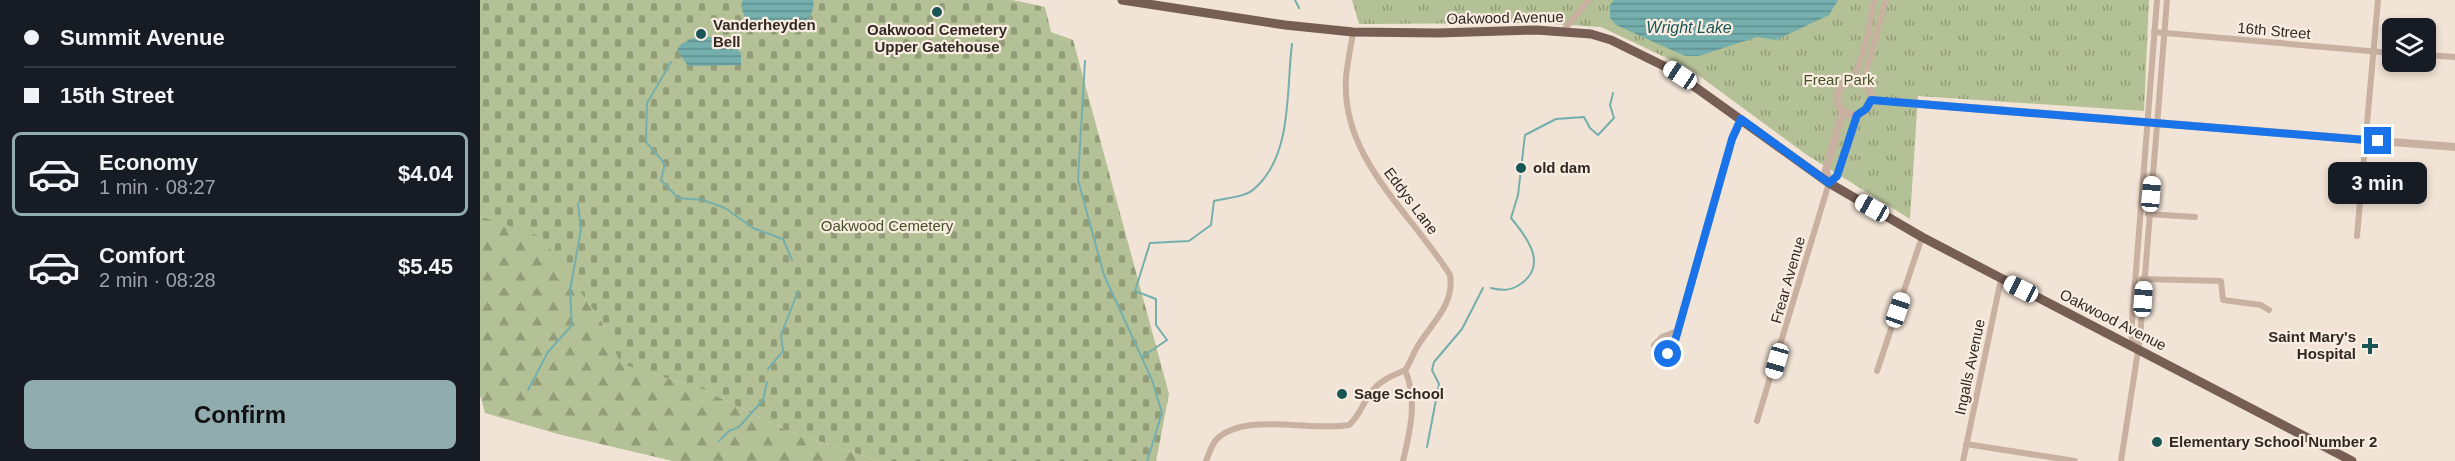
<!DOCTYPE html>
<html lang="en">
<head>
<meta charset="utf-8">
<style>
  :root { --surface:#171b24; --page:#20242c; --text:#f1f3f6; --muted:#9ea1a6; --line:#363941; --accent:#90acae }
  body { margin:0; font-family:Helvetica,sans-serif; background:var(--page); color:var(--text); height:100vh; display:flex; flex-direction:column; font-size:22px; white-space:nowrap }
  * { box-sizing:border-box; margin:0 }
  p { font-size:20px; color:var(--muted) }
  .icon { flex:none; width:33px; height:33px; fill:none; stroke:currentColor; stroke-width:2; stroke-linecap:round; stroke-linejoin:round }
  .map { position:relative; flex:1; overflow:hidden }
  .drawer { display:flex; flex-direction:column; background:var(--surface); width:480px }
  .drawer>* { flex:none }
  .top-card { display:grid; align-content:center; height:132px; padding:0 24px; background:var(--surface) }
  .tools { position:absolute; left:1902px; top:18px; display:grid; gap:12px }
  .tools a { display:grid; place-items:center; width:54px; height:54px; border-radius:9px; background:var(--surface); box-shadow:0 3px 9px #0003; font-size:30px }
  .end { position:absolute; width:27px; height:27px; margin:-14px; border:8px solid #1a73e8; background:#fff; box-shadow:0 0 0 3px #fff }
  .from { border-radius:50% }
  .bubble { position:absolute; height:42px; border-radius:9px; background:var(--surface); box-shadow:0 3px 9px #0003; font-size:20px; font-weight:600; line-height:42px; text-align:center }
  .car { position:absolute; width:18px; height:36px; margin:-18px -9px; border-radius:8px; box-shadow:0 0 4px 2px #0007; background:linear-gradient(#fff 24%,#345 0 40%,#fff 0 76%,#345 0 86%,#fff 0) }
  .top-card b { display:flex; align-items:center; gap:21px; height:57px; font-size:22px }
  .top-card b+b { border-top:2px solid var(--line) }
  .top-card i { width:15px; height:15px; background:var(--text) }
  ul { padding:0; list-style:none }
  li { display:flex; align-items:center; gap:18px; height:84px; margin:0 12px 9px; padding:0 12px; border:3px solid transparent; border-radius:9px }
  li div { flex:1 }
  li b { display:block; font-size:22px }
  li em { font-style:normal; font-weight:600 }
  li.on { border-color:var(--accent) }
  li>.icon { width:54px; height:54px; stroke-width:1.5 }
  .button { display:flex; gap:12px; margin-top:auto; padding:12px 24px }
  .button a { flex:1; height:69px; border-radius:9px; background:var(--accent); color:#111; font-size:24px; font-weight:600; line-height:69px; text-align:center }
  main { display:flex; flex:1; min-height:0 }
  .map>svg:first-child { display:block }
</style>
</head>
<body>
<main>
<section class="drawer">
<div class="top-card">
<b><i class="from"></i>Summit Avenue</b>
<b><i></i>15th Street</b>
</div>
<ul>
<li class="on"><svg class="icon" aria-label="car" viewBox="0 0 24 24"><path d="M5 17H2v-5l4-1 3-4h7l3 4 3 1v5h-3M9 17h6M6 11h13"/><circle cx="7" cy="17" r="2"/><circle cx="17" cy="17" r="2"/></svg><div><b>Economy</b><p>1 min · 08:27</p></div><em>$4.04</em></li>
<li><svg class="icon" aria-label="car" viewBox="0 0 24 24"><path d="M5 17H2v-5l4-1 3-4h7l3 4 3 1v5h-3M9 17h6M6 11h13"/><circle cx="7" cy="17" r="2"/><circle cx="17" cy="17" r="2"/></svg><div><b>Comfort</b><p>2 min · 08:28</p></div><em>$5.45</em></li>
</ul>
<div class="button"><a>Confirm</a></div>
</section>
<div class="map">
<svg width="1975" height="461" viewBox="0 0 1975 461">
  <defs>
    <pattern id="grass-tufts" width="24" height="20" patternUnits="userSpaceOnUse" patternTransform="scale(1.5)"><rect width="24" height="20" fill="#b4c095"/><path d="M3 7l-1-3M5 7V3M7 7l1-3M15 17l-1-3M17 17v-4M19 17l1-3" fill="none" stroke="#939c79"/></pattern>
    <pattern id="forest-firs" width="22" height="20" patternUnits="userSpaceOnUse" patternTransform="scale(1.5)"><rect width="22" height="20" fill="#b4c095"/><path d="M5 1l3.5 6h-7zM16 11l3.5 6h-7z" fill="#939c79"/></pattern>
    <pattern id="cemetery-stones" width="16" height="16" patternUnits="userSpaceOnUse" patternTransform="scale(1.5)"><rect width="16" height="16" fill="#b4c095"/><path d="M2 7V4a2 2 0 0 1 4 0v3zM10 15v-3a2 2 0 0 1 4 0v3z" fill="#939c79"/></pattern>
    <pattern id="water-rules" width="6" height="5" patternUnits="userSpaceOnUse" patternTransform="scale(1.5)"><rect width="6" height="5" fill="#74afae"/><path d="M0 2.5h6" fill="none" stroke="#608e8d"/></pattern>
  </defs>
  <rect width="100%" height="100%" fill="#f1e3d5"/>
  <polygon fill="url(#grass-tufts)" points="872,0 1669,0 1664,111 1438,96 1430,219 1327,155 1210,69 1121,27 1057,23 879,24"/>
  <polygon fill="url(#forest-firs)" points="0,216 62,236 122,322 142,364 222,389 310,432 400,461 193,461 78,434 5,413 0,395"/>
  <polygon fill="url(#cemetery-stones)" points="0,0 532,0 565,7 571,32 593,40 689,394 676,461 400,461 310,432 222,389 141,364 122,322 62,237 0,216"/>
  <g fill="url(#water-rules)">
    <polygon points="263,0 333,0 334,6 328,22 294,25 285,29 265,18 261,6"/>
    <polygon points="1134,0 1358,0 1349,15 1296,40 1277,37 1219,56 1205,56 1136,25 1130,18 1130,5"/>
    <polygon points="218,36 245,38 261,53 261,65 208,66 197,50 201,44"/>
  </g>
  <g fill="none" stroke-linecap="round" stroke-linejoin="round">
    <g stroke="#74afae" stroke-width="2">
      <polyline points="815,0 819,8"/>
      <polyline points="605,61 598,180 624,275 672,380 682,413 667,461"/>
      <polyline points="191,62 167,103 166,142 185,164 181,180 198,198 223,200 245,208 273,228 303,239 312,260"/>
      <path d="M1011 288C1023 291 1031 291 1042 283 1068 264 1046 236 1031 218L1038 195 1045 135 1076 119 1104 117 1110 128 1118 135 1134 118 1130 105 1133 93"/>
      <path d="M662 357 687 340 676 325V299L655 291 670 243 709 241 731 225 734 201C746 198 766 197 774 189 813 156 806 90 812 44"/>
      <polyline points="288,369 303,351 301,335 318,291"/>
      <polyline points="48,390 68,352 92,325 90,291 101,229 98,203"/>
      <polyline points="239,441 249,431 259,427 283,400 287,382"/>
      <polyline points="947,447 959,384 952,370 954,362 982,329 1003,288"/>
    </g>
    <g stroke="#c9b1a1" stroke-width="6">
      <polyline points="1083,31 1109,0"/>
      <path d="M873 32C871 47 867 63 866 78 861 159 931 212 970 275 975 306 950 324 936 349 932 356 930 364 925 370"/>
      <polyline points="1674,32 1912,53"/>
      <polyline points="1946,55 1975,57"/>
      <polyline points="1374,80 1388,34 1394,0"/>
      <polyline points="1383,83 1406,0"/>
      <polyline points="1668,214 1715,217"/>
      <polyline points="1877,236 1898,0"/>
      <polyline points="1662,279 1741,281 1743,300 1781,305 1789,310"/>
      <polyline points="1197,331 1188,354 1183,356 1177,355 1174,345 1182,337 1197,331 1252,139 1261,119"/>
      <polyline points="1656,348 1651,335 1677,0"/>
      <polyline points="1397,371 1442,237"/>
      <polyline points="1277,421 1349,183"/>
      <polyline points="1486,444 1595,461"/>
      <path d="M726 461C729 454 731 446 736 440 762 411 835 432 869 425 881 415 883 401 893 390 901 380 914 375 925 370 938 400 930 431 923 461"/>
      <polyline points="1483,461 1521,279"/>
      <polyline points="1641,461 1660,338 1687,0"/>
    </g>
    <g stroke="#c9b1a1" stroke-width="8">
      <circle cx="1374" cy="98" r="17"/>
      <polyline points="1391,100 1975,147"/>
      <polyline points="1363,111 1346,170 1349,183 1357,176 1377,115"/>
    </g>
    <polyline stroke="#765e54" stroke-width="9" points="642,0 805,25 873,32 958,33 1056,30 1111,34 1131,40 1190,69 1349,183 1442,237 1872,461"/>
  </g>
  <g fill="none" stroke-linecap="round" stroke-linejoin="round">
    <polyline stroke="#1a73e8" stroke-width="8" points="1188,354 1193,348 1252,139 1261,119 1349,183 1357,176 1377,115 1386,109 1391,100 1898,141"/>
  </g>
  <g fill="#195555" stroke="#f9ede1" stroke-width="2">
    <circle cx="457" cy="12" r="6"/>
    <circle cx="221" cy="34" r="6"/>
    <circle cx="1041" cy="168" r="6"/>
    <path d="M1887 337h6v6h6v6h-6v6h-6v-6h-6v-6h6z"/>
    <circle cx="862" cy="394" r="6"/>
    <circle cx="1677" cy="442" r="6"/>
  </g>
  <g text-anchor="middle" stroke-width="4.5" stroke-linejoin="round" paint-order="stroke">
    <g font-size="15" fill="#332824" stroke="#f9ede1">
      <text transform="translate(1025 18) rotate(-1)" y="5">Oakwood Avenue</text>
      <text transform="translate(1794 31) rotate(5)" y="5">16th Street</text>
      <text transform="translate(931 201) rotate(53)" y="5">Eddys Lane</text>
      <text transform="translate(1308 280) rotate(-74)" y="5">Frear Avenue</text>
      <text transform="translate(1633 320) rotate(27)" y="5">Oakwood Avenue</text>
      <text transform="translate(1490 367) rotate(-78)" y="5">Ingalls Avenue</text>
    </g>
    <g font-size="15" font-weight="bold" fill="#332824" stroke="#f9ede1" text-anchor="start">
      <text x="233" y="30">Vanderheyden<tspan x="233" dy="17">Bell</tspan></text>
      <text x="457" y="35" text-anchor="middle">Oakwood Cemetery<tspan x="457" dy="17">Upper Gatehouse</tspan></text>
      <text x="1053" y="173">old dam</text>
      <text x="1876" y="342" text-anchor="end">Saint Mary's<tspan x="1876" dy="17">Hospital</tspan></text>
      <text x="874" y="399">Sage School</text>
      <text x="1689" y="447">Elementary School Number 2</text>
    </g>
    <g font-size="15" fill="#455227" stroke="#f9ede1">
      <text x="1359" y="85">Frear Park</text>
      <text x="407" y="231">Oakwood Cemetery</text>
    </g>
    <g font-size="16" font-style="italic" fill="#195555" stroke="#f9ede1">
      <text x="1209" y="33">Wright Lake</text>
    </g>
  </g>
</svg>
<div class="tools">
<a><svg class="icon" aria-label="layers" viewBox="0 0 24 24"><path d="M12 4l9 5-9 5-9-5zM3 14l9 5 9-5"/></svg></a>
</div>
<i class="end from" style="left:1188px;top:354px"></i>
<i class="end" style="left:1898px;top:141px"></i>
<div class="bubble" style="left:1848px;top:162px;width:99px">3 min</div>
<i class="car" style="left:1200px;top:75px;rotate:303deg"></i>
<i class="car" style="left:1671px;top:194px;rotate:5deg"></i>
<i class="car" style="left:1392px;top:208px;rotate:299deg"></i>
<i class="car" style="left:1541px;top:289px;rotate:297deg"></i>
<i class="car" style="left:1663px;top:299px;rotate:4deg"></i>
<i class="car" style="left:1418px;top:310px;rotate:19deg"></i>
<i class="car" style="left:1297px;top:361px;rotate:196deg"></i>
</div>
</main>
</body>
</html>
